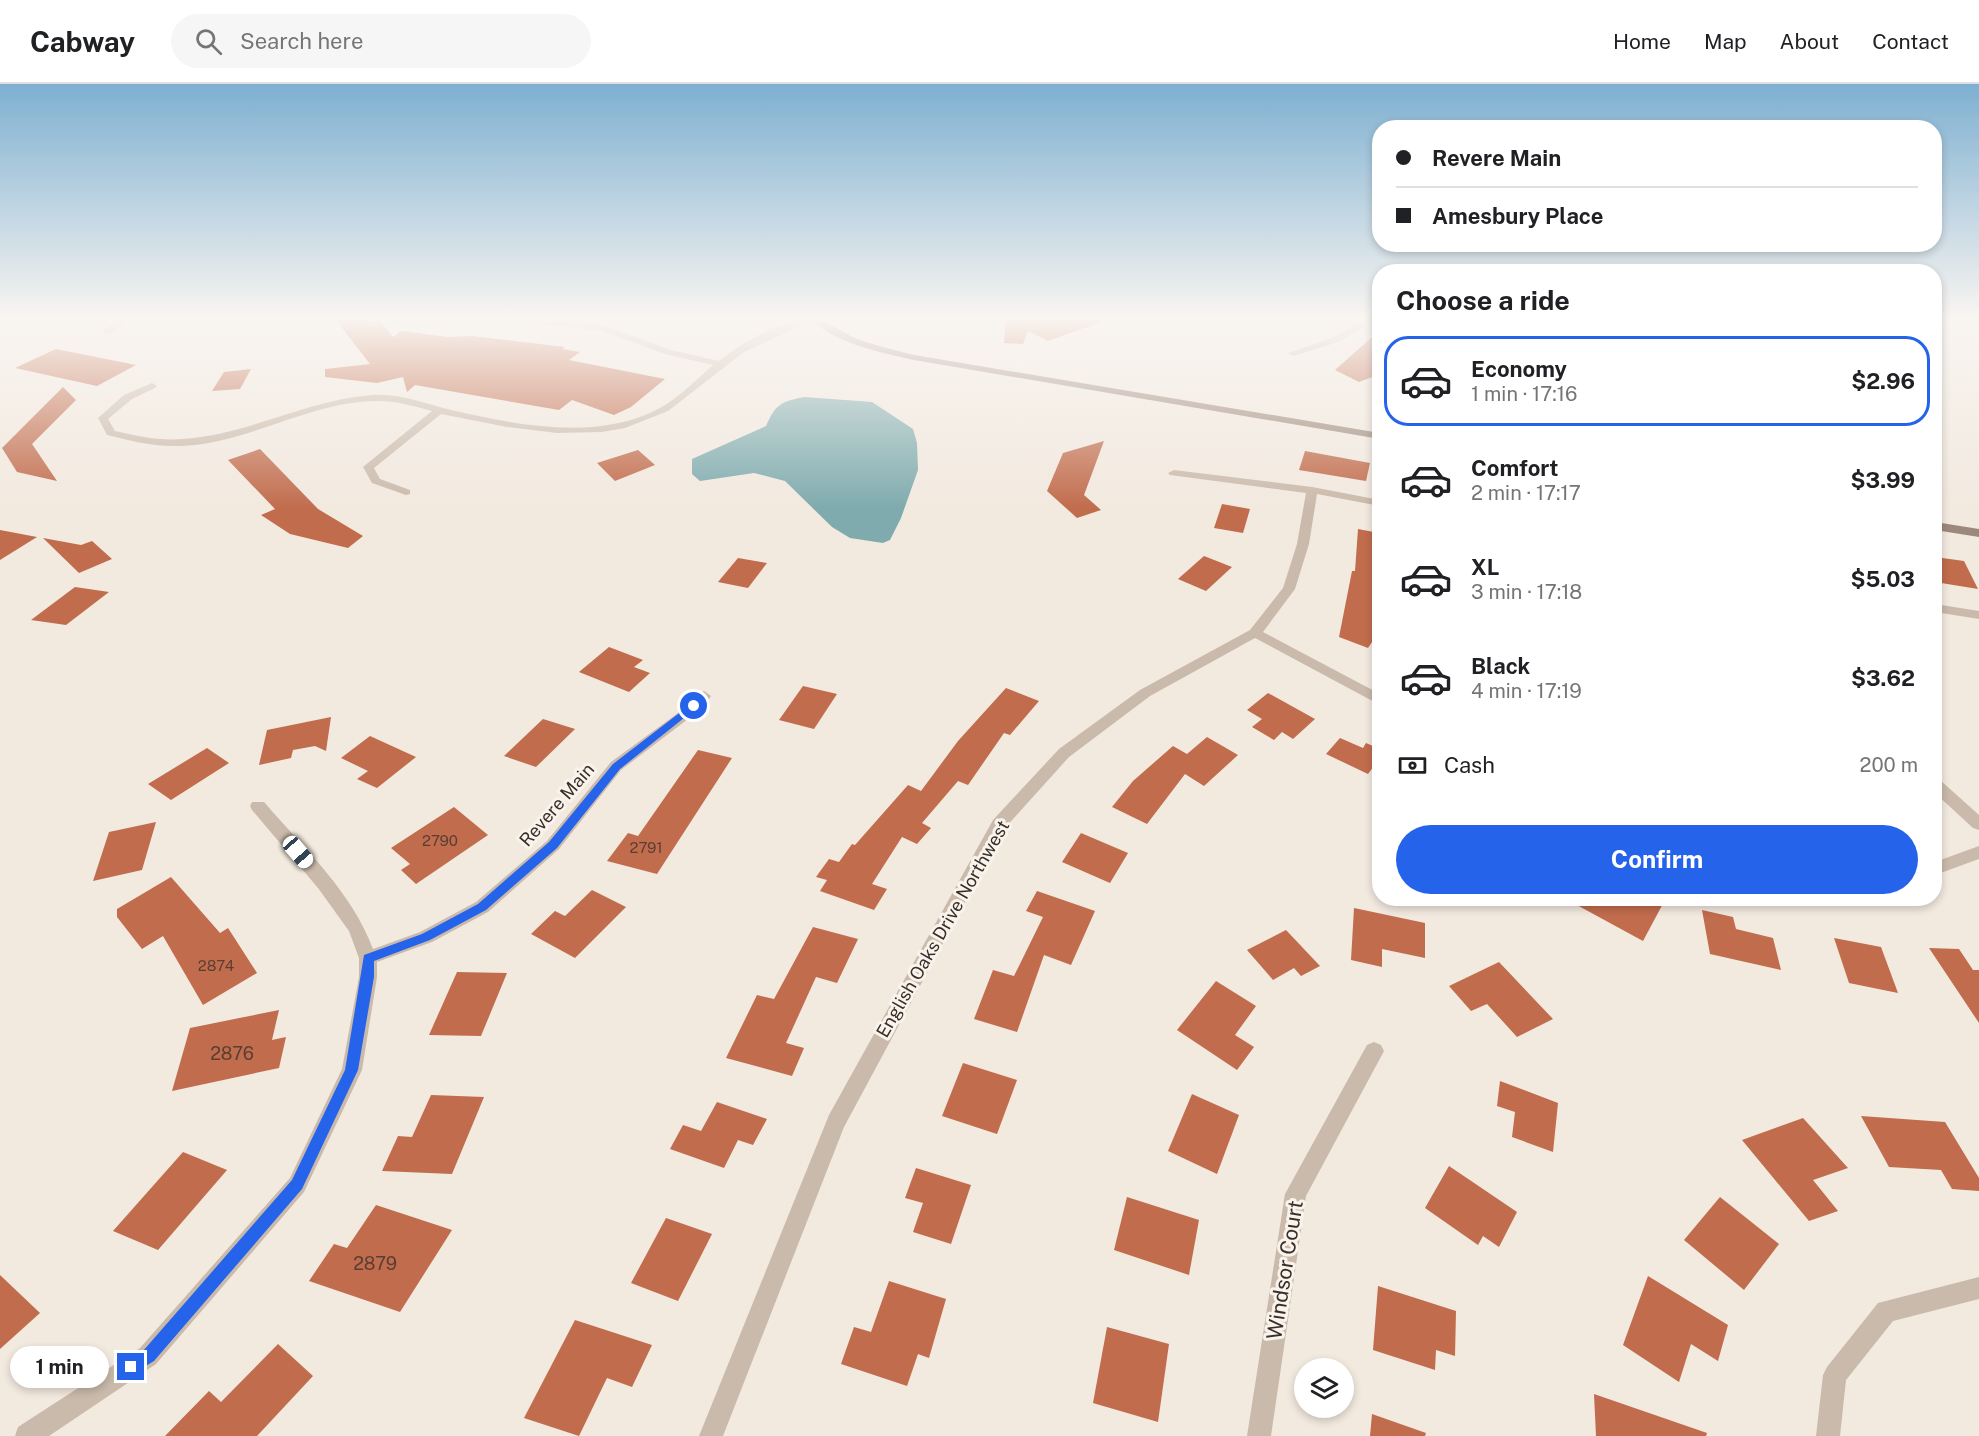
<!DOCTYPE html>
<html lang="en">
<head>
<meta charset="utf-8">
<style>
  :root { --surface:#fff; --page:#f6f6f6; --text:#202124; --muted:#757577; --line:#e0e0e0; --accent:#2563eb }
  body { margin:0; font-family:"Public Sans",sans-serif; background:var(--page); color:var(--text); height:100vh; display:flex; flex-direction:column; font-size:22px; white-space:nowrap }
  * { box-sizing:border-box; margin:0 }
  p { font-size:20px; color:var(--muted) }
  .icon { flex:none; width:33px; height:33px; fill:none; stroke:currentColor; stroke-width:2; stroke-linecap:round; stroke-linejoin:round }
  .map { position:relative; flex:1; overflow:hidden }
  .panel { position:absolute; left:1372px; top:180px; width:570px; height:642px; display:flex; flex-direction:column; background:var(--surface); border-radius:24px; box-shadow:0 3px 9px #0003 }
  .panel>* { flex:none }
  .top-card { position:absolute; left:1372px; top:36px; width:570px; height:132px; border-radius:24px; box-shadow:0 3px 9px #0003; display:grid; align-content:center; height:132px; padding:0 24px; background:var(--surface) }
  .buttons { position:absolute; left:1294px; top:1274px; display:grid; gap:12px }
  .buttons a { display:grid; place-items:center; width:60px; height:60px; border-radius:50%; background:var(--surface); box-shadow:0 3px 9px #0003; font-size:30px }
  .end { position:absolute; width:27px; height:27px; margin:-14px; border:8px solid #2563eb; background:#fff; box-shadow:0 0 0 3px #fff }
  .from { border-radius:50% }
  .bubble { position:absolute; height:42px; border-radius:21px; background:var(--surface); box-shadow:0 3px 9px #0003; font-size:20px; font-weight:700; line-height:42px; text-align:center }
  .car { position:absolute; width:18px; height:36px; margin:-18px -9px; border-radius:8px; box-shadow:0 0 4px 2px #0007; background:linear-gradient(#fff 24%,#345 0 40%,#fff 0 76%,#345 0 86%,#fff 0) }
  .top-card b { display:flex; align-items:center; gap:21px; height:57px; font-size:22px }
  .top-card b+b { border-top:2px solid var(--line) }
  .top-card i { width:15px; height:15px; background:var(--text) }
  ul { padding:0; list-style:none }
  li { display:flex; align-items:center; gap:18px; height:90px; margin:0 12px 9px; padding:0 12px; border:3px solid transparent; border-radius:24px }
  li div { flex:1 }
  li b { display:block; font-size:22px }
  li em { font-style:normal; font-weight:700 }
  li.on { border-color:var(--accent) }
  li>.icon { width:54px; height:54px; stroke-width:1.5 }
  h2 { padding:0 24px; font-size:27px; line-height:72px }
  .pay { display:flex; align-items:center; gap:15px; height:66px; padding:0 24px; font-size:22px }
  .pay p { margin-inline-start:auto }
  .action { display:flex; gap:12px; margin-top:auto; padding:12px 24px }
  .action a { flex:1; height:69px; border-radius:36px; background:var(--accent); color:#fff; font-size:24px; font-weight:700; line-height:69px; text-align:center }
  header { display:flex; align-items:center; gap:36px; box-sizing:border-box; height:84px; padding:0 30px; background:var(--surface); border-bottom:2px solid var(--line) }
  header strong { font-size:28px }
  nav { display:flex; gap:33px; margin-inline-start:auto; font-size:21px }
  .search { width:420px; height:54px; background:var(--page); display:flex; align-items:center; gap:15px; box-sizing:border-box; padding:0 21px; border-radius:33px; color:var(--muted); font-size:22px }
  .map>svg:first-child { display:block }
</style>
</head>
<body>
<header>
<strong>Cabway</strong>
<div class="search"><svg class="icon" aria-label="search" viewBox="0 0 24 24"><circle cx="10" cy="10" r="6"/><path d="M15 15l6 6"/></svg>Search here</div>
<nav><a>Home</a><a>Map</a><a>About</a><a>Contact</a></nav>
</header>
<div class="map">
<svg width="1979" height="1352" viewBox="0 0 1979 1352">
  <rect width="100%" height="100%" fill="#f2e9df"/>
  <path fill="#7fabae" d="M804 313 872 318 913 345 917 359 918 386 901 434 890 456 883 459 850 454 832 443 785 397 754 389 700 397 692 390V375L766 342C776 320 780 318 804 313Z"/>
  <g fill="#c16c4d">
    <polygon points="335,235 368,235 370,238 379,236 393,253 401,247 448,253 472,252 565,263 562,265 580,268 569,276 665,295 631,323 614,331 572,316 559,326 415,301 407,308 403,293 377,299 325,293 325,285 370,280"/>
    <polygon points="1006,235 1101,235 1101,238 1048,257 1028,247 1023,260 1004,259"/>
    <polygon points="1380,246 1380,290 1359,298 1335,286"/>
    <polygon points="56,265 136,281 97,302 15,284"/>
    <polygon points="251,285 240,305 212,307 224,288"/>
    <polygon points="63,303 76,316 32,360 57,397 17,388 2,364"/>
    <polygon points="1104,357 1084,411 1101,426 1077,434 1047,407 1063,369"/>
    <polygon points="260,365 318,425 363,452 348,464 290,450 261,431 275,425 228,376"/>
    <polygon points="638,366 655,381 615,397 597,379"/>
    <polygon points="1305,367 1370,379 1366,397 1299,386"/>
    <polygon points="1222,420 1250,425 1243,449 1214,444"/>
    <polygon points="1358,445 1379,449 1380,452 1380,546 1368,564 1339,553 1352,487 1355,487"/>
    <polygon points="0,446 37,453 0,476"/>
    <polygon points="43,454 81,461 92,457 112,475 79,489"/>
    <polygon points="1204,472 1232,483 1206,507 1178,495"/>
    <polygon points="1935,473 1964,477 1978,505 1935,498"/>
    <polygon points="738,474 767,479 748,504 718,498"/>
    <polygon points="75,503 109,508 66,541 31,536"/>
    <polygon points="609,563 643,576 634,583 650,589 629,608 579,588"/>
    <polygon points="803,602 837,610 814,645 779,636"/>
    <polygon points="1006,604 1039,617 1010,651 1004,649 968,701 958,697 922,739 931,744 917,760 902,753 872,800 887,805 874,826 820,807 827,796 816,793 829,775 839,778 852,760 855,761 908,701 921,707 958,657"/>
    <polygon points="1268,609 1315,635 1293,655 1282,648 1274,656 1252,643 1262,635 1247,626"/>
    <polygon points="331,633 326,667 315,662 293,666 291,674 259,681 267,646"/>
    <polygon points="543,635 575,645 536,683 504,672"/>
    <polygon points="370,652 416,673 377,704 357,695 368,687 341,674"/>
    <polygon points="1207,653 1238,671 1204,702 1185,690 1147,740 1112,723 1133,697 1173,662 1187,670"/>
    <polygon points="1340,654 1363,664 1366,659 1380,665 1380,674 1368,690 1326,670"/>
    <polygon points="207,664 229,679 171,716 148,700"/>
    <polygon points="698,666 732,674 657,790 607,777 628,749 638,752"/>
    <polygon points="454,723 488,751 416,800 401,786 410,780 391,764"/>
    <polygon points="156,738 142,786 93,797 109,748"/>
    <polygon points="1081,749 1128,769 1110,799 1062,778"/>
    <polygon points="171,793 220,849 228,844 257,889 203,921 163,852 142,865 117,833 117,825"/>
    <polygon points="592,806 626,823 575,874 531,850 555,827 565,832"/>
    <polygon points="1037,807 1095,827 1071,881 1044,871 1017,948 974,935 993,886 1014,892 1043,833 1026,827"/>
    <polygon points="1564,814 1666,814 1643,857"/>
    <polygon points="1354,824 1425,839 1425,874 1382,865 1382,883 1351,876"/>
    <polygon points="1702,826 1733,833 1736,845 1773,854 1781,886 1710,870"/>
    <polygon points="813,843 858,855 837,899 816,893 786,959 804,964 792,992 726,974 757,911 774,915"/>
    <polygon points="1286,846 1320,882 1301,892 1294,884 1273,896 1247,866"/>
    <polygon points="1834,854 1881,863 1898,909 1849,899"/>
    <polygon points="1929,864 1959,865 1973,886 1979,886 1979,939"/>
    <polygon points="1499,878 1553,935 1517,953 1487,920 1471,927 1449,902"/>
    <polygon points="457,888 507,889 481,952 429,951"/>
    <polygon points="1216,897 1256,922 1235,951 1254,963 1237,986 1177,946"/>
    <polygon points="279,926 272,956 286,953 279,984 172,1007 190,944"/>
    <polygon points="963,979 1017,996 997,1050 942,1032"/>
    <polygon points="1500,997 1558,1019 1553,1068 1512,1053 1515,1028 1497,1022"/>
    <polygon points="1192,1010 1239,1031 1217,1090 1168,1067"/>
    <polygon points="431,1011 484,1013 452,1090 382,1087 398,1052 412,1053"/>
    <polygon points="717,1018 767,1035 753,1061 738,1056 724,1084 670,1065 683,1041 701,1047"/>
    <polygon points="1861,1032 1945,1038 1979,1094 1979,1107 1952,1105 1941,1086 1889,1083"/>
    <polygon points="1803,1034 1848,1084 1813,1096 1838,1127 1809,1137 1742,1056"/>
    <polygon points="183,1068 227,1086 158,1166 113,1147"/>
    <polygon points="1449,1082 1517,1128 1499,1163 1483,1152 1478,1161 1425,1124"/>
    <polygon points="916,1084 971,1101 951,1160 913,1148 923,1119 905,1114"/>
    <polygon points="1127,1113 1199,1136 1189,1191 1114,1166"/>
    <polygon points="1720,1113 1779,1160 1744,1206 1684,1156"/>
    <polygon points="376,1121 452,1146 400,1228 309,1197 334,1160 347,1164"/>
    <polygon points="666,1134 712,1150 678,1217 631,1199"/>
    <polygon points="0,1191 40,1229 0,1265"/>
    <polygon points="1648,1192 1728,1241 1718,1277 1691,1260 1679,1298 1623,1261"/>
    <polygon points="889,1197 946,1215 929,1274 918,1270 907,1302 841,1280 854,1243 871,1248"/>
    <polygon points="1378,1202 1456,1227 1455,1272 1436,1266 1435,1286 1373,1266"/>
    <polygon points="575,1236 652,1261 632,1303 607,1294 579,1352 524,1334"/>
    <polygon points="1107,1243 1169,1260 1158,1338 1093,1319"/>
    <polygon points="278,1260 313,1292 257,1352 165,1352 209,1307 221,1318"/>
    <polygon points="1594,1310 1707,1349 1706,1352 1596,1352"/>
    <polygon points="1372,1330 1426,1349 1425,1352 1370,1352"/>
  </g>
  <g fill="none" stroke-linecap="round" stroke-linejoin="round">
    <g fill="#cabaab" fill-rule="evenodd">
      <polygon points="120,235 130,235 110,250 104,250 104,246"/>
      <path d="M513 235H547L600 240 671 266 719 277C745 257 782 235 816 235L744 268 668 327 625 344 602 348 557 349 507 343 441 330 374 384 380 395 410 406V410L406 411 372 399 363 383 432 327C414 322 396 317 378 317 310 317 248 360 180 362 155 363 131 357 107 351L98 334 124 311 152 299 157 302 155 304 132 315 108 335 115 347C137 352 159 357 182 355 248 351 306 316 372 311 399 309 426 320 451 326 517 341 597 358 660 324 680 313 696 296 713 281L665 270 599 246 517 238Z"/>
      <polygon points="1366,235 1377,235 1338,258 1293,272 1288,269 1332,254"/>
      <polygon points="1174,386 1312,403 1380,416 1380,422 1317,410 1309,460 1295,505 1263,548 1380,610 1380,621 1255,554 1150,612 1069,673 1005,744 844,1043 723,1352 699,1352 829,1031 993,736 1059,665 1140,606 1250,546 1283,504 1297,460 1306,409 1170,391 1168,389"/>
      <polygon points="1935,520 1979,527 1979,535 1935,528"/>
      <path d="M704 607 711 612 709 615 688 635 621 686 559 765 488 828 432 858 377 878V893L362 986 304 1108 156 1280 49 1352H15L18 1343 140 1264 290 1094 342 985 359 893V874L349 847 318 804 252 726 250 722 252 718H264C303 763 352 808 373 865L420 848 476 818 547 757 611 678 678 629 699 609Z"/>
      <polygon points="1935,694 1940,696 1979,731 1979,746 1973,744 1935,709"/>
      <polygon points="1979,762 1979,775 1935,791 1935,778"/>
      <polygon points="1374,958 1381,961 1384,967 1306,1112 1271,1352 1247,1352 1285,1110 1367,961"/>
      <polygon points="1979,1193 1979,1215 1893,1237 1846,1296 1840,1352 1816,1352 1823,1291 1827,1283 1878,1219"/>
    </g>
    <g fill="#9d897c" fill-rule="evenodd">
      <path d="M810 235C827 235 842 249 858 255 876 262 895 266 914 271L1380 349V355L914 276C879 268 837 260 810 235Z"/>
      <polygon points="1935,438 1979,445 1979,453 1935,446"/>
    </g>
  </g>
  <linearGradient id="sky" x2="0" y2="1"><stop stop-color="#7eb0d1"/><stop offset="0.55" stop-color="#f9f5f1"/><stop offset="1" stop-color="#f9f5f1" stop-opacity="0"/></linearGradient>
  <rect width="1979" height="425" fill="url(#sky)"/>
  <polygon fill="#2563eb" points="691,620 699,622 620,685 557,764 486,826 430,856 374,877 374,893 358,986 302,1105 154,1277 131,1291 126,1289 123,1283 126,1278 143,1267 292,1096 345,986 364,871 422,850 478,820 549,758 613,680"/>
  <g text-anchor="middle" stroke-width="6" stroke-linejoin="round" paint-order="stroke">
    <g font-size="15" fill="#5a3e33">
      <text x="440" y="762">2790</text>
      <text x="646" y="769">2791</text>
      <text x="216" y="887">2874</text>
    </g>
    <g font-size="18" fill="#382f2a" stroke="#f9f3eb">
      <text transform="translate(557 721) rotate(-49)" y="6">Revere Main</text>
      <text transform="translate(943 845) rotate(-60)" y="6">English Oaks Drive Northwest</text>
    </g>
    <g font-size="18" fill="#5a3e33">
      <text x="232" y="976">2876</text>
      <text x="375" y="1186">2879</text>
    </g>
    <g font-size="21" fill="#382f2a" stroke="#f9f3eb">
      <text transform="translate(1285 1186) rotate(-81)" y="7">Windsor Court</text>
    </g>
  </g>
</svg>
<div class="buttons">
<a><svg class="icon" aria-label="layers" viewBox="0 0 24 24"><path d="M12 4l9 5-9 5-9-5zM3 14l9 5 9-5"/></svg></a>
</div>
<i class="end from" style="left:694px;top:622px"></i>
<i class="end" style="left:131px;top:1283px"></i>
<div class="bubble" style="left:10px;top:1262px;width:99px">1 min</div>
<i class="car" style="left:298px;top:768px;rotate:139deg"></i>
<div class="top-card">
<b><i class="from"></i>Revere Main</b>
<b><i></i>Amesbury Place</b>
</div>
<section class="panel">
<h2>Choose a ride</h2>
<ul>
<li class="on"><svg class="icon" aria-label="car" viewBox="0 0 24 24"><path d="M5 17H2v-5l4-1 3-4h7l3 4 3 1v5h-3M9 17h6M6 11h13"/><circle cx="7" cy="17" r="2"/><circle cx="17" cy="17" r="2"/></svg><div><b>Economy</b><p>1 min · 17:16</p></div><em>$2.96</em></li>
<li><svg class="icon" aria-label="car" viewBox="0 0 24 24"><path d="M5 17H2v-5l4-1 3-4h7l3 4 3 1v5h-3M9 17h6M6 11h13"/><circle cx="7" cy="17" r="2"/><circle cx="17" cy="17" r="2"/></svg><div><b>Comfort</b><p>2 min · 17:17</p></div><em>$3.99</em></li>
<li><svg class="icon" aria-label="car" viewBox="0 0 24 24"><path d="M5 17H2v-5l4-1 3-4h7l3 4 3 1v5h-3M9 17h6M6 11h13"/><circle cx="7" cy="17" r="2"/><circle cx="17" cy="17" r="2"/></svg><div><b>XL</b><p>3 min · 17:18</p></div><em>$5.03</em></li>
<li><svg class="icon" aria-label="car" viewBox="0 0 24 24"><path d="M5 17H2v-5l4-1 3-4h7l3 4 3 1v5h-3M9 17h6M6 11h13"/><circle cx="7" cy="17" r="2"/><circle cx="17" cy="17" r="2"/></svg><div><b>Black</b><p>4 min · 17:19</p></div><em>$3.62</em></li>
</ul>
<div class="pay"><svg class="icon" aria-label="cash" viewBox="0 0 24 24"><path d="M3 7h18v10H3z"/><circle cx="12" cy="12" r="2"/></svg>Cash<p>200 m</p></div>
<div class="action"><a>Confirm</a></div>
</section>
</div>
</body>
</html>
